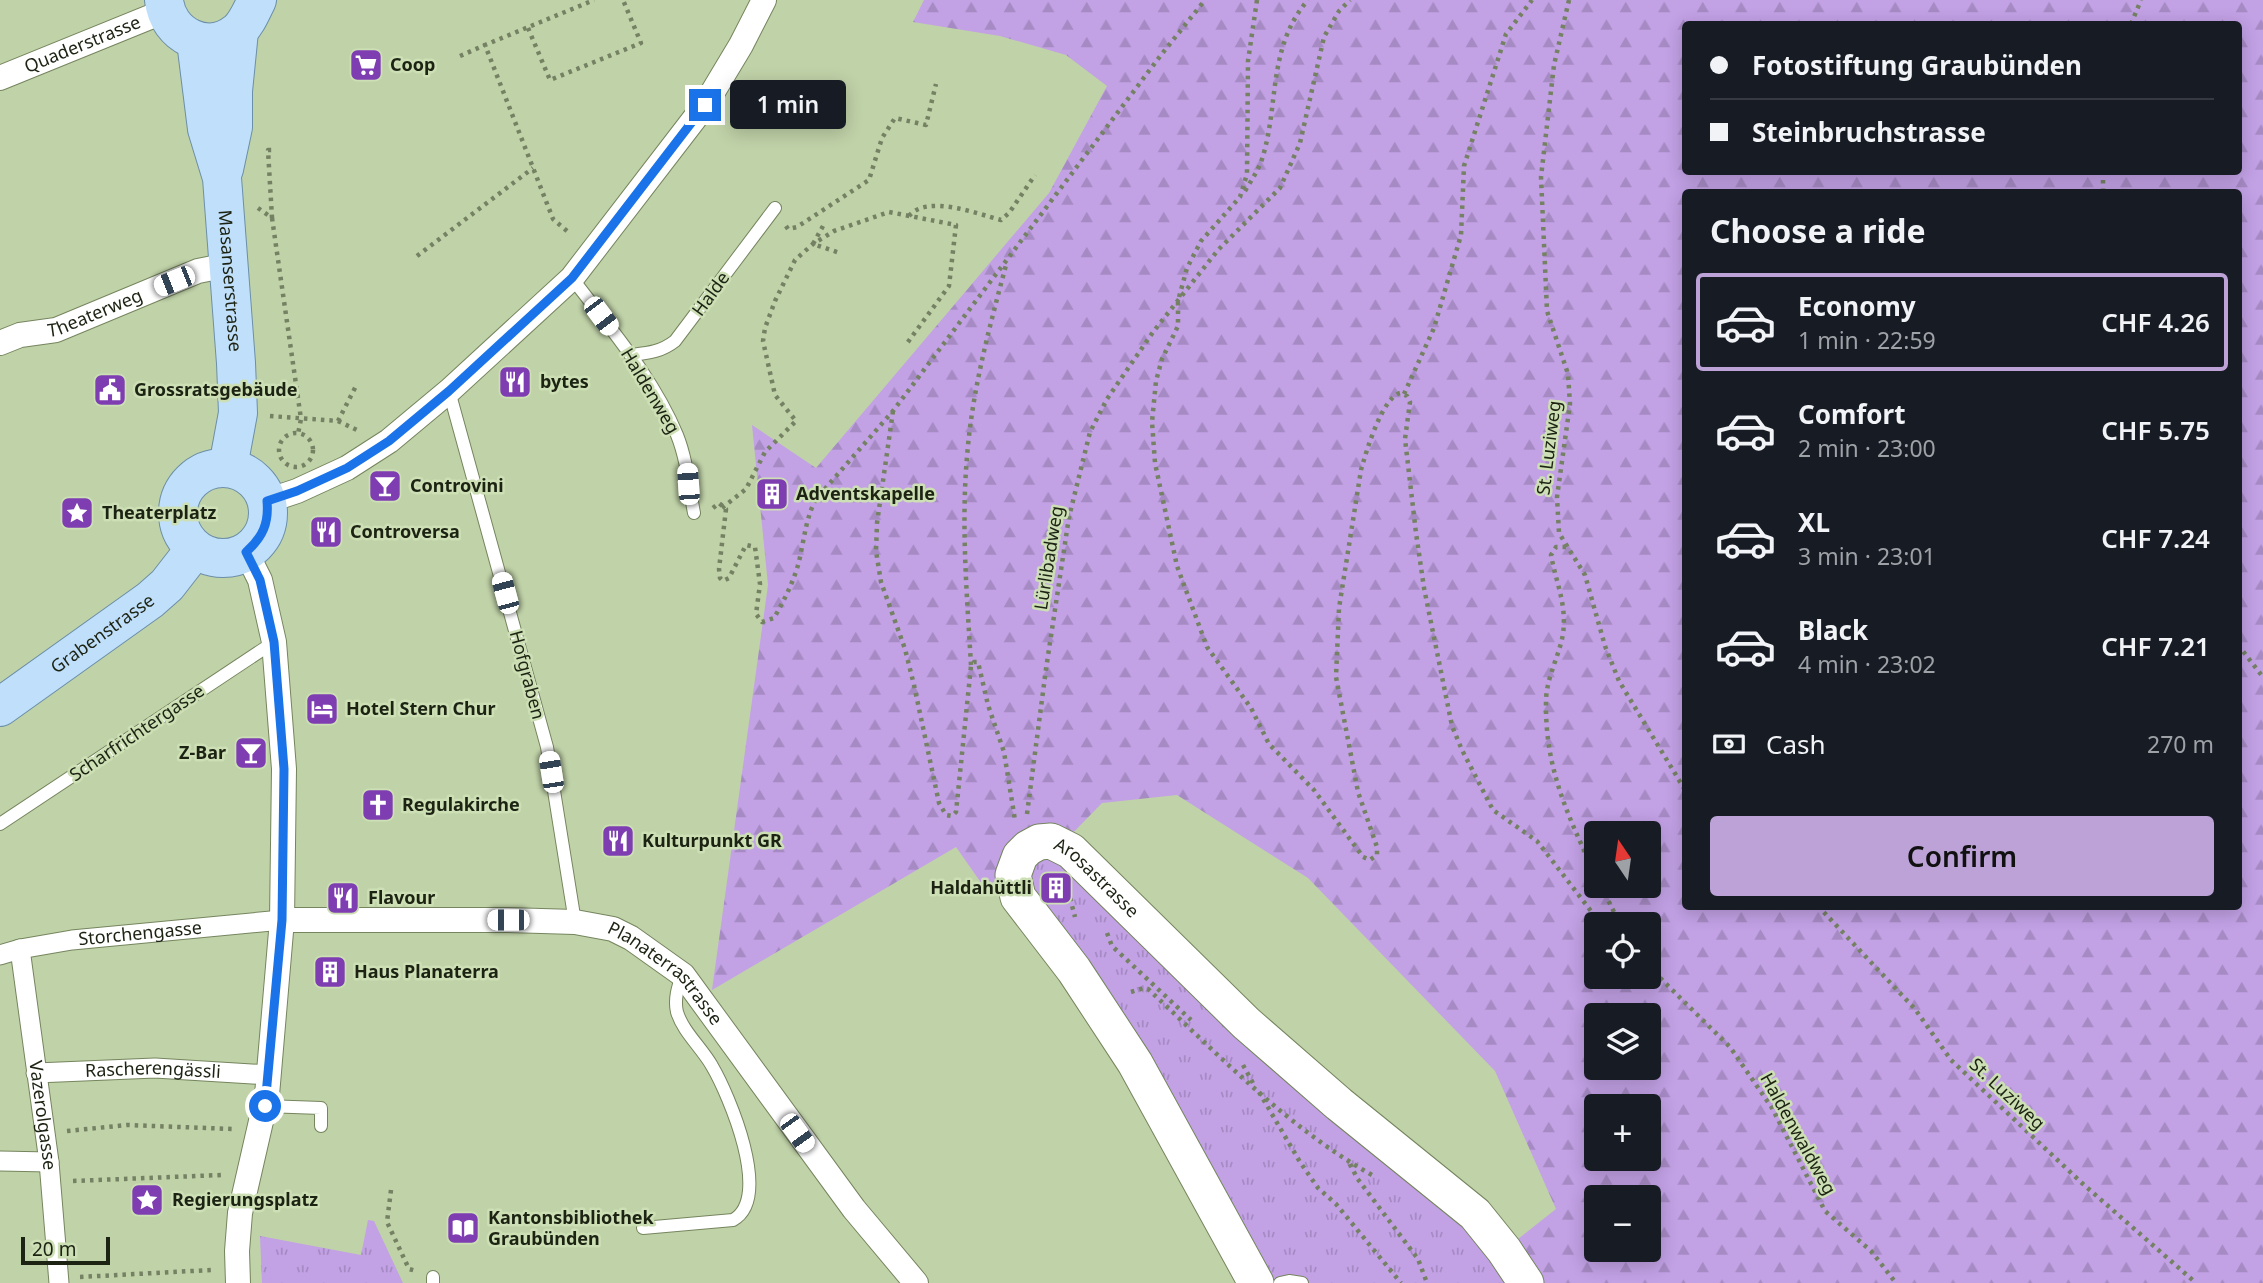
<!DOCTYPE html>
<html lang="en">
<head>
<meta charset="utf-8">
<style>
  :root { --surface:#171b24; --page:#242831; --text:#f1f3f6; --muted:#9ea1a6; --line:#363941; --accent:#bda2d7 }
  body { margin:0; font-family:"Noto Sans",sans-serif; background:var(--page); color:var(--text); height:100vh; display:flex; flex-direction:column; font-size:26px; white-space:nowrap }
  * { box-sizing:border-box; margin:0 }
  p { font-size:23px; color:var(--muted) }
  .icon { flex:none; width:38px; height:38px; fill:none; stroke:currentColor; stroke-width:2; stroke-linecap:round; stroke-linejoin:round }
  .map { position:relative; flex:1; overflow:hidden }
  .details { position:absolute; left:1682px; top:189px; width:560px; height:721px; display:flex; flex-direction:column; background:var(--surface); border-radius:7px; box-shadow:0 4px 18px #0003 }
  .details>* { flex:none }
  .guide { position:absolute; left:1682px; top:21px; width:560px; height:154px; border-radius:7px; box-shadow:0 4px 18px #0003; display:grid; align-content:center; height:154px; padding:0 28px; background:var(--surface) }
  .needle { width:46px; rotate:347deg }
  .controls { position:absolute; left:1584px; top:821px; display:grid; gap:14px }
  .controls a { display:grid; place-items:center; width:77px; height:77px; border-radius:7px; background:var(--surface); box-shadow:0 4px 18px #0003; font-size:35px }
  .scale { position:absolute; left:21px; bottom:18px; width:89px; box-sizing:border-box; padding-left:7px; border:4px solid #1c2313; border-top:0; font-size:19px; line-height:24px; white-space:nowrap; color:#1c2313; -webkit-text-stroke:5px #cddfb4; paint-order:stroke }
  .end { position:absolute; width:32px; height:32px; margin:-16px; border:9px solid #1a73e8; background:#fff; box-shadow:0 0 0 4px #fff }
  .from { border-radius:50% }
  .bubble { position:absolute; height:49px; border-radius:7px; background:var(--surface); box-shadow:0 4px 18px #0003; font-size:23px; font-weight:600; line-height:49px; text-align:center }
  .car { position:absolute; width:21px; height:42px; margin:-21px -10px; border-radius:9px; box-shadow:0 0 5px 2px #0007; background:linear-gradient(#fff 24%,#345 0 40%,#fff 0 76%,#345 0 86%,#fff 0) }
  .guide b { display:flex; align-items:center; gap:24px; height:66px; font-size:26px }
  .guide b+b { border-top:2px solid var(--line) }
  .guide i { width:18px; height:18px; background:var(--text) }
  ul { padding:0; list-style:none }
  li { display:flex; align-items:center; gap:21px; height:98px; margin:0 14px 10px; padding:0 14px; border:4px solid transparent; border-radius:7px }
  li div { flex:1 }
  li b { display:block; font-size:26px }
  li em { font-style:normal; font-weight:600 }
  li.on { border-color:var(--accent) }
  li>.icon { width:63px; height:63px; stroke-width:1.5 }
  h2 { padding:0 28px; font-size:32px; line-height:84px }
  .pay { display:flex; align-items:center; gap:18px; height:77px; padding:0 28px; font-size:26px }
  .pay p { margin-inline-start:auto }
  .cta { display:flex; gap:14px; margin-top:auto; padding:14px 28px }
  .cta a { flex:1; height:80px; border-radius:7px; background:var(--accent); color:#111; font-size:28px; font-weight:600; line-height:80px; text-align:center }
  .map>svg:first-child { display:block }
</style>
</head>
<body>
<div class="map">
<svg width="2263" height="1283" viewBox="0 0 2263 1283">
  <defs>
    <pattern id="grass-tufts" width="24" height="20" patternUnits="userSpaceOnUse" patternTransform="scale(1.75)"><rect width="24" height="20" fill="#c2a1e5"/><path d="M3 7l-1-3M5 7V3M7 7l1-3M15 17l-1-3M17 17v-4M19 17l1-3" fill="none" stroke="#a68ac4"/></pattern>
    <pattern id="forest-firs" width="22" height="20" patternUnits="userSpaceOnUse" patternTransform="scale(1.75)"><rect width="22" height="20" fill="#c2a1e5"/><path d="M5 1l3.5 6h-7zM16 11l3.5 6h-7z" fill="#a68ac4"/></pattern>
  </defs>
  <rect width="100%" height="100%" fill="#c0d2a8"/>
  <g fill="url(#grass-tufts)">
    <polygon points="1039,842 1526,1283 1256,1283 1015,865"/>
    <polygon points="368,1220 374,1221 403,1283 262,1283 260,1236 361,1255"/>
  </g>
  <path fill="url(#forest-firs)" fill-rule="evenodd" d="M924 0H2263V1283H1526L1504 1250 1556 1209 1495 1071 1308 878 1177 795 1102 803 1062 844 1051 841 1014 886 989 894 956 847 712 990 768 585 752 425 816 468 1049 193 1107 86 1066 55 1000 36 913 22ZM1685 24H2238V172H1685ZM1685 192H2238V906H1685ZM1596 833H1648V886H1596ZM1596 924H1648V976H1596ZM1596 1015H1648V1068H1596ZM1596 1106H1648V1158H1596ZM1596 1197H1648V1250H1596Z"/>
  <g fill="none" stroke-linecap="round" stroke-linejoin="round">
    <defs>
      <g id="service">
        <path d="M572 278C609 327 653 377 677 435 687 460 689 487 694 513"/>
        <path d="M631 355C648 353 661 352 675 341L775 208"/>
        <polyline points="449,391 547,747 575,922"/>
        <polyline points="0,824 274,642"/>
        <polyline points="265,1106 321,1108 321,1126"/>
        <path d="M643 1228 733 1220C773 1198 729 1095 712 1066 702 1048 683 1032 677 1012 674 999 678 987 682 975"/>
        <polyline points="433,1277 433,1283"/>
        <polyline points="1280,1283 1289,1281 1302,1283"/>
      </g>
      <g id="pedestrian">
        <path id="s1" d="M20 949 49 1162 59 1283"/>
        <path id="s2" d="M0 955 20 949 72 940 282 920"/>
        <path id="s3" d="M36 1073 155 1068 269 1075"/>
        <polyline points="0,1161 49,1162"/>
      </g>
      <g id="minor">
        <path id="s4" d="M0 78 165 11"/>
        <path id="s5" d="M0 343 20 335 56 330 198 271 228 265"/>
        <polyline points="267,501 297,491 347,468 389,441 449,391 572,278 705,105 741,45 764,0"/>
        <path id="s6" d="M282 920H508L575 922 613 929 631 938 683 975 854 1209 916 1283"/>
        <polyline points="238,1283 237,1251 240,1213 267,1095 282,920 284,769 274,642 260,580 246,552"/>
      </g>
      <g id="secondary">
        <path id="s7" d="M1256 1283 1135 1063 1074 970 1018 897 1013 875 1020 856 1028 848 1039 842 1051 841 1071 851 1246 1023 1339 1104 1475 1214 1504 1250 1526 1283"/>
      </g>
      <g id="primary">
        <path d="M164 0C167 35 208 56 237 32 246 25 252 10 257 0"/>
        <path id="s8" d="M196 41 207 129 222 178 236 363 238 413 228 467"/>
        <polyline points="224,169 233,127 233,91 239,31"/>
        <circle cx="223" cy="513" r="45"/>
        <path id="s9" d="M0 707 150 600 167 585 195 549"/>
      </g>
    </defs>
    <use href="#service" stroke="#75855e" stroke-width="14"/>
    <use href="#pedestrian" stroke="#75855e" stroke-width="21"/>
    <use href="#minor" stroke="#75855e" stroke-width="26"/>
    <use href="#secondary" stroke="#75855e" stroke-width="37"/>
    <use href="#primary" stroke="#6b8fa7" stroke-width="40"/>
    <g stroke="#748163" stroke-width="4.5" stroke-dasharray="3.5 5" stroke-linecap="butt">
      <path d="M1257 0 1248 61 1247 174 1240 197 1201 241 1187 268 1178 301V326L1162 359 1156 381 1152 422 1155 463 1177 566 1207 647 1251 708 1269 744 1314 790 1363 857 1370 860 1377 855V847L1358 792 1336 677 1339 608 1361 470C1366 452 1382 398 1400 393L1407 396 1410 402 1405 439 1416 533 1424 588 1452 726 1462 750 1493 810 1537 841 1601 924"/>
      <polyline points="1569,0 1554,65 1541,177 1547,311 1568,374 1570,404 1557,497 1559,533 1585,575 1605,646 1619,681 1685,790"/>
      <polyline points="2131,24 2141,0"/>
      <polyline points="528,28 550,80 641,43 623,0"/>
      <polyline points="460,56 485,45"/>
      <path d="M1245 191C1251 181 1257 172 1261 162 1280 107 1266 49 1308 0"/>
      <polyline points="2103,192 2103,172"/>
      <polyline points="258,208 272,218 268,150 274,150"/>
      <path d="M909 216C927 194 978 214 1001 220L1009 213 1035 175"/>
      <polyline points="272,218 301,419 298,434"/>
      <polyline points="786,226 788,229 797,227 869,180 882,138 895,118 926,125 936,84"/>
      <polyline points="823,226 813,244 840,253"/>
      <polyline points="567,231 553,219 485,45 594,0"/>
      <polyline points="417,256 533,168"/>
      <polyline points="1404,394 1434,328 1461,235 1464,166 1506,34 1532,0"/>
      <polyline points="893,411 877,523 876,551 881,582 905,649 914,685 939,803 946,815 952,816 956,812 971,666 974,662 978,662 988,705 1004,752 1015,820"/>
      <polyline points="270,416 338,421 357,384"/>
      <polyline points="338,421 359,431"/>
      <circle cx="296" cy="450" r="17"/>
      <path d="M713 508 719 503 726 509 719 569 720 578 723 581 729 578 746 545 755 547 760 584 756 614 762 622 774 618C786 597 797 575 801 552 805 533 807 516 816 499L893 411 1161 55 1205 0"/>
      <polyline points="722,508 746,489 765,452 796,421 775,395 763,341 765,328 775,301 795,260 813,244 834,231 889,212 956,225 949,286 905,346"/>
      <path d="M1566 547H1556L1551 555C1556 583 1567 604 1563 634 1559 657 1546 678 1546 702 1545 769 1568 816 1596 876"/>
      <polyline points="2238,645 2263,677"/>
      <path d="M971 665C967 596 961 526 967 457 972 391 989 329 1006 265"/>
      <polyline points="1027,814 1046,669 1069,517 1090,432 1107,399 1153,332 1218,250 1280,188 1300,143 1324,37 1339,11 1350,0"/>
      <polyline points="1601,886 1620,924"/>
      <polyline points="1070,898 1075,917"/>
      <polyline points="1818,906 1915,1009 1951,1060 2083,1184 2196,1283"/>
      <polyline points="1107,933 1112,946 1191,1020"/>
      <polyline points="1648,966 1730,1047 1772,1108 1825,1211 1871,1251 1896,1283"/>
      <path d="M1131 992 1144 988 1148 989C1219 1055 1288 1128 1372 1175"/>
      <polyline points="1243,1065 1254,1085"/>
      <polyline points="1259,1092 1300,1162 1318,1188 1336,1204 1401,1283"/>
      <polyline points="67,1131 127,1125 233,1129"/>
      <polyline points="1350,1164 1357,1178 1418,1259 1427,1283"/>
      <polyline points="73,1181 221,1175"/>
      <polyline points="391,1190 387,1222 409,1269 416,1271"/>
      <polyline points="80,1277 211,1270"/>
    </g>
    <use href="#service" stroke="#fff" stroke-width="12"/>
    <use href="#pedestrian" stroke="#fff" stroke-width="19"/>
    <use href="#minor" stroke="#fff" stroke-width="24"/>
    <use href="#secondary" stroke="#fff" stroke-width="35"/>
    <use href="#primary" stroke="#c0dffa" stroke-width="38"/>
  </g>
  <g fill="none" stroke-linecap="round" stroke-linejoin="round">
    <path stroke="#1a73e8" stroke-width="9" d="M265 1106 282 920 284 769 274 642 260 580 246 552C263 537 269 523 267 501L297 491 347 468 389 441 449 391 572 278 705 105"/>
  </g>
  <defs>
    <symbol id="supermarket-square" viewBox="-11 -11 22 22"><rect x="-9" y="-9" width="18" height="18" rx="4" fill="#7e3eb2" stroke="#cddfb4"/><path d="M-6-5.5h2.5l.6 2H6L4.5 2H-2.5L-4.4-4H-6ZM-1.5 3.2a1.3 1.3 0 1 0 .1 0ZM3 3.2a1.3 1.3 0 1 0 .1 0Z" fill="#fff"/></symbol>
    <symbol id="restaurant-square" viewBox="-11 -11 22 22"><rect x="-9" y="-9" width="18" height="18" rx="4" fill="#7e3eb2" stroke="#cddfb4"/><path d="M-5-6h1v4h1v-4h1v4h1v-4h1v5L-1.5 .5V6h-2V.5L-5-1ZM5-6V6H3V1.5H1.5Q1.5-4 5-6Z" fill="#fff"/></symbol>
    <symbol id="civic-square" viewBox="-11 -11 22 22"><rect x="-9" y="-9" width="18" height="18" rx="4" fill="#7e3eb2" stroke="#cddfb4"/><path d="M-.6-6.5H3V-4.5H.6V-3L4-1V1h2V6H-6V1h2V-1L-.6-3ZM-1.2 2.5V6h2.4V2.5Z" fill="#fff"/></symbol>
    <symbol id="bar-square" viewBox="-11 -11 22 22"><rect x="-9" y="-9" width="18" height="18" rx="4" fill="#7e3eb2" stroke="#cddfb4"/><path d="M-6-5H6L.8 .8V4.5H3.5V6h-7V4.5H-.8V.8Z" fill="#fff"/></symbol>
    <symbol id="building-square" viewBox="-11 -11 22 22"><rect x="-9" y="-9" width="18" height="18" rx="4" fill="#7e3eb2" stroke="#cddfb4"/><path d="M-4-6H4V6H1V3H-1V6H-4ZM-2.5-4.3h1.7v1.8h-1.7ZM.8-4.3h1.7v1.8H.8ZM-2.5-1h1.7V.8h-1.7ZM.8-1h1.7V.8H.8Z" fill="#fff"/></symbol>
    <symbol id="sight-square" viewBox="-11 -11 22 22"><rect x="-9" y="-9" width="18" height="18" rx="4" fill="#7e3eb2" stroke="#cddfb4"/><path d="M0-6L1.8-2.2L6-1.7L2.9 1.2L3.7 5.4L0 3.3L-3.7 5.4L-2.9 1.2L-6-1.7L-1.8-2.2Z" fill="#fff"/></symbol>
    <symbol id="hotel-square" viewBox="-11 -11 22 22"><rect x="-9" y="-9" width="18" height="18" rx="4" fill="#7e3eb2" stroke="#cddfb4"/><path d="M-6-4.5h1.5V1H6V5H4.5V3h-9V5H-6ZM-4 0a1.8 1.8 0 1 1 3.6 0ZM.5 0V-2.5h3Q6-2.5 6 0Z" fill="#fff"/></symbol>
    <symbol id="church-square" viewBox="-11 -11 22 22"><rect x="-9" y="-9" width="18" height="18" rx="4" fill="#7e3eb2" stroke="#cddfb4"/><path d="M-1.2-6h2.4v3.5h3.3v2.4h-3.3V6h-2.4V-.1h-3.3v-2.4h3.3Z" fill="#fff"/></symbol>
    <symbol id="library-square" viewBox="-11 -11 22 22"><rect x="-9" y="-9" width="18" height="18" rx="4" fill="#7e3eb2" stroke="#cddfb4"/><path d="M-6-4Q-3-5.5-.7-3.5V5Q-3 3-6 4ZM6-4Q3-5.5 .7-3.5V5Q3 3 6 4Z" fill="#fff"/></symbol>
  </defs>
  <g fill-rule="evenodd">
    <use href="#supermarket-square" x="347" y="46" width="38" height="38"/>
    <use href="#restaurant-square" x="496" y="363" width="38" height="38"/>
    <use href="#civic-square" x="91" y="371" width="38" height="38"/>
    <use href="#bar-square" x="366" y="467" width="38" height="38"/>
    <use href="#building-square" x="753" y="475" width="38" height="38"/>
    <use href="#sight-square" x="58" y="494" width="38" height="38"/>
    <use href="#restaurant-square" x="307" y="513" width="38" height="38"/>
    <use href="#hotel-square" x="303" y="690" width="38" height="38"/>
    <use href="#bar-square" x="232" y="734" width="38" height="38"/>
    <use href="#church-square" x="359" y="786" width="38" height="38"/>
    <use href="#restaurant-square" x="599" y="822" width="38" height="38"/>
    <use href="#building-square" x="1037" y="869" width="38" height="38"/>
    <use href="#restaurant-square" x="324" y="879" width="38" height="38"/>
    <use href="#building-square" x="311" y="953" width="38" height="38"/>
    <use href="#sight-square" x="128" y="1181" width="38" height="38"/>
    <use href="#library-square" x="444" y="1209" width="38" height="38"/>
  </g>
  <g text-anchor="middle" stroke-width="5" stroke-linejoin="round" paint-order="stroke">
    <g font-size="18" fill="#1c2313" stroke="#cddfb4">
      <text dy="6" stroke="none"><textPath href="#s4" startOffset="89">Quaderstrasse</textPath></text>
      <text dy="6" stroke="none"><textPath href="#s8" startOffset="243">Masanserstrasse</textPath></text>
      <text transform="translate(711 294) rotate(-54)" y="6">Halde</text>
      <text dy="6" stroke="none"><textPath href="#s5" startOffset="100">Theaterweg</textPath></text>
      <text transform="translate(650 391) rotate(59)" y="6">Haldenweg</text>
      <text transform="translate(1549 448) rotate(-83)" y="6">St. Luziweg</text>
      <text transform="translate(1049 558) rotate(-81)" y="6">Lürlibadweg</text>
      <text dy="6" stroke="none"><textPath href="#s9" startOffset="126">Grabenstrasse</textPath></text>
      <text transform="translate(527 675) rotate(75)" y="6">Hofgraben</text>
      <text transform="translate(137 733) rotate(-34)" y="6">Scharfrichtergasse</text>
      <text dy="6" stroke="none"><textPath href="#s7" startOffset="592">Arosastrasse</textPath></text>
      <text dy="6" stroke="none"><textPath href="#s2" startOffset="142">Storchengasse</textPath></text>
      <text dy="6" stroke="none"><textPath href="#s6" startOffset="401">Planaterrastrasse</textPath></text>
      <text dy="6" stroke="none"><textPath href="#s3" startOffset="117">Rascherengässli</textPath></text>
      <text transform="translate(2007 1094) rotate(43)" y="6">St. Luziweg</text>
      <text dy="6" stroke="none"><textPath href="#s1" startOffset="168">Vazerolgasse</textPath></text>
      <text transform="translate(1798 1134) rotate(61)" y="6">Haldenwaldweg</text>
    </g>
    <g font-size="18" font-weight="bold" fill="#1c2313" stroke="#cddfb4" text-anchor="start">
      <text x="390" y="71">Coop</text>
      <text x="540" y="388">bytes</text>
      <text x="134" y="396">Grossratsgebäude</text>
      <text x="410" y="492">Controvini</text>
      <text x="796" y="500">Adventskapelle</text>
      <text x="102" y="519">Theaterplatz</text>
      <text x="350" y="538">Controversa</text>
      <text x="346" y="715">Hotel Stern Chur</text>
      <text x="226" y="759" text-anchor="end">Z-Bar</text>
      <text x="402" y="811">Regulakirche</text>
      <text x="642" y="847">Kulturpunkt GR</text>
      <text x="1032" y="894" text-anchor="end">Haldahüttli</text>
      <text x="368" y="904">Flavour</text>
      <text x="354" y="978">Haus Planaterra</text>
      <text x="172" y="1206">Regierungsplatz</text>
      <text x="488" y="1224">Kantonsbibliothek<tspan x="488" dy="21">Graubünden</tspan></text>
    </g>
  </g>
</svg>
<div class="controls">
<a><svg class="needle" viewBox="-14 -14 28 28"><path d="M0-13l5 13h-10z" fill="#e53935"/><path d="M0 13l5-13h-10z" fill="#9ea1a6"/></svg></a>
<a><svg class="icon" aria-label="locate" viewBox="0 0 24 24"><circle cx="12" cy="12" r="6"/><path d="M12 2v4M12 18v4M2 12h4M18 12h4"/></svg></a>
<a><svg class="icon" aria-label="layers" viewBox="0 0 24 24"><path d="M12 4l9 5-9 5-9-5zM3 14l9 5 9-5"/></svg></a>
<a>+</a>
<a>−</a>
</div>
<div class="scale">20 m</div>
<i class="end from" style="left:265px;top:1106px"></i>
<i class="end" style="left:705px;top:105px"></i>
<div class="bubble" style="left:730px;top:80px;width:116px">1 min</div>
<i class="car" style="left:174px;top:281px;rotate:248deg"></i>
<i class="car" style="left:601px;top:316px;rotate:143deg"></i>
<i class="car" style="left:688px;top:484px;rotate:356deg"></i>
<i class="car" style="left:505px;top:593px;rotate:345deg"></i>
<i class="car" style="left:551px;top:772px;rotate:351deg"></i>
<i class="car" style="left:508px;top:920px;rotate:270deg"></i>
<i class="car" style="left:797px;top:1133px;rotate:144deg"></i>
<div class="guide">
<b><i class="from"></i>Fotostiftung Graubünden</b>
<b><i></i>Steinbruchstrasse</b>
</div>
<section class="details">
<h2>Choose a ride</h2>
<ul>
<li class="on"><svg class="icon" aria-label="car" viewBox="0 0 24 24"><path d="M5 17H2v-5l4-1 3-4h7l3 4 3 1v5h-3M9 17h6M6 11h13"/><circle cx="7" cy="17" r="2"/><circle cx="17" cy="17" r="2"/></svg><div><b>Economy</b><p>1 min · 22:59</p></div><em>CHF 4.26</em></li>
<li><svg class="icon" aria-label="car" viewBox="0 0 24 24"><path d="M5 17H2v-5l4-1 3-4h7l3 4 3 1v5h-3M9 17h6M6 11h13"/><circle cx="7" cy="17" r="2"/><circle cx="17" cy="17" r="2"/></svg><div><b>Comfort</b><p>2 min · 23:00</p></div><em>CHF 5.75</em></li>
<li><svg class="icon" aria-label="car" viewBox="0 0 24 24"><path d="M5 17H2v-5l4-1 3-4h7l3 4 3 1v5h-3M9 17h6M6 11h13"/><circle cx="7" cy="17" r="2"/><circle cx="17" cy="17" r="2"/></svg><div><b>XL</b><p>3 min · 23:01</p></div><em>CHF 7.24</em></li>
<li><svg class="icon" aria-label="car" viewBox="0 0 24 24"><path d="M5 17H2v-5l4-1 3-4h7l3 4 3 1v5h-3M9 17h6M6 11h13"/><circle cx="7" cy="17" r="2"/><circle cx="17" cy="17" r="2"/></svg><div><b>Black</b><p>4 min · 23:02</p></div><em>CHF 7.21</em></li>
</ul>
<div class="pay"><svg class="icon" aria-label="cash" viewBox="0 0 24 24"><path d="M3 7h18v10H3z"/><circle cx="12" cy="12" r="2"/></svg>Cash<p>270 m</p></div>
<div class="cta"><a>Confirm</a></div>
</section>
</div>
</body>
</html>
